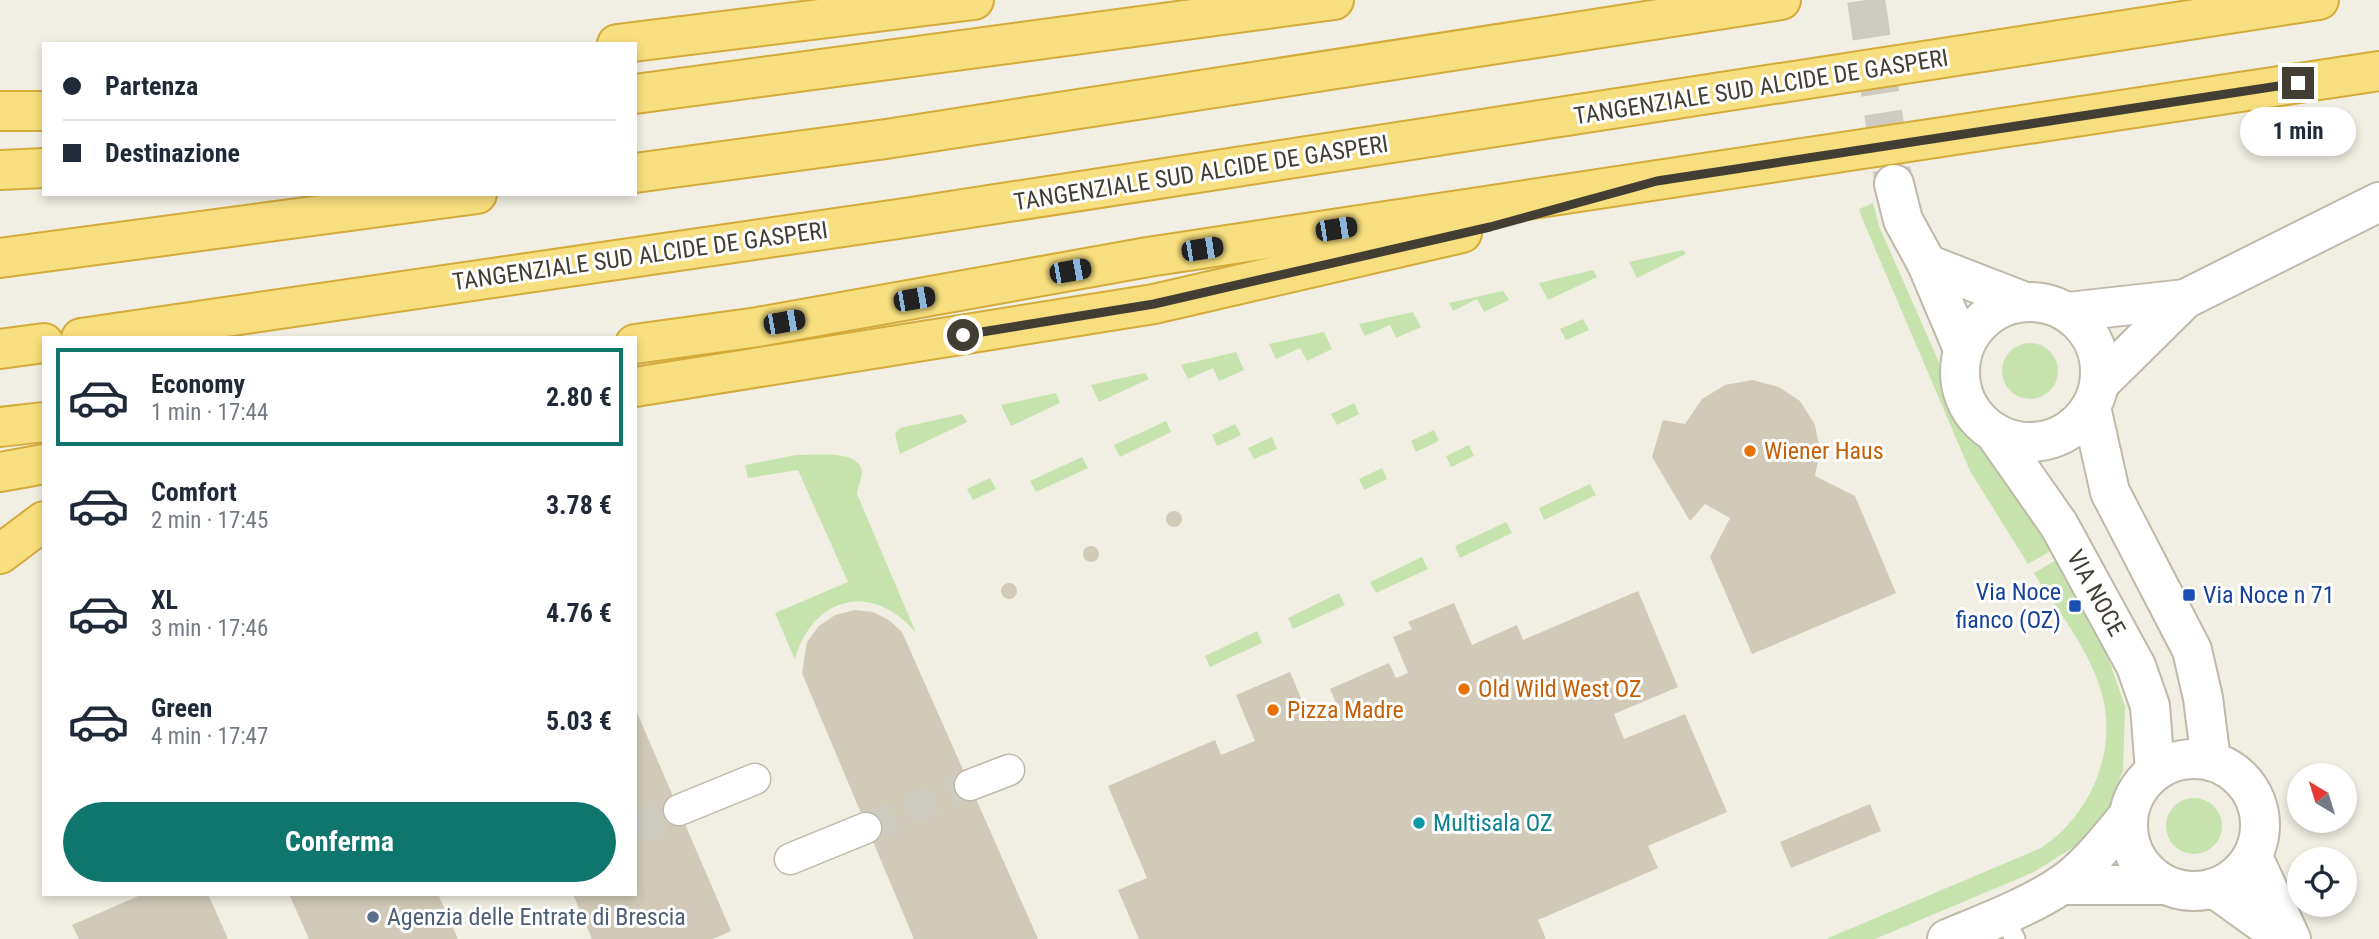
<!DOCTYPE html>
<html lang="it">
<head>
<meta charset="utf-8">
<style>
  :root { --surface:#fff; --page:#f2f2f3; --text:#1f2937; --muted:#747a83; --line:#e0e1e3; --accent:#0f766e }
  body { margin:0; font-family:"Roboto Condensed",sans-serif; background:var(--page); color:var(--text); height:100vh; display:flex; flex-direction:column; font-size:26px; white-space:nowrap }
  * { box-sizing:border-box; margin:0 }
  p { font-size:23px; color:var(--muted) }
  .icon { flex:none; width:38px; height:38px; fill:none; stroke:currentColor; stroke-width:2; stroke-linecap:round; stroke-linejoin:round }
  .map { position:relative; flex:1; overflow:hidden }
  .side { position:absolute; left:42px; top:336px; width:595px; height:560px; display:flex; flex-direction:column; background:var(--surface); border-radius:0px; box-shadow:0 4px 10px #0003 }
  .side>* { flex:none }
  .top-card { position:absolute; left:42px; top:42px; width:595px; height:154px; border-radius:0px; box-shadow:0 4px 10px #0003; display:grid; align-content:center; height:154px; padding:0 21px; background:var(--surface) }
  .needle { width:46px; rotate:322deg }
  .fabs { position:absolute; left:2287px; top:763px; display:grid; gap:14px }
  .fabs a { display:grid; place-items:center; width:70px; height:70px; border-radius:50%; background:var(--surface); box-shadow:0 4px 10px #0003; font-size:35px }
  .end { position:absolute; width:32px; height:32px; margin:-16px; border:9px solid #423e34; background:#fff; box-shadow:0 0 0 4px #fff }
  .from { border-radius:50% }
  .bubble { position:absolute; height:49px; border-radius:24px; background:var(--surface); box-shadow:0 4px 10px #0003; font-size:23px; font-weight:700; line-height:49px; text-align:center }
  .car { position:absolute; width:21px; height:42px; margin:-21px -10px; border-radius:9px; box-shadow:0 0 5px 2px #0007; background:linear-gradient(#222 24%,#8ab4d8 0 40%,#222 0 76%,#8ab4d8 0 86%,#222 0) }
  .top-card b { display:flex; align-items:center; gap:24px; height:66px; font-size:26px }
  .top-card b+b { border-top:2px solid var(--line) }
  .top-card i { width:18px; height:18px; background:var(--text) }
  ul { padding:12px 0 0; list-style:none }
  li { display:flex; align-items:center; gap:21px; height:98px; margin:0 14px 10px; padding:0 7px; border:4px solid transparent; border-radius:0px }
  li div { flex:1 }
  li b { display:block; font-size:26px }
  li em { font-style:normal; font-weight:700 }
  li.current { border-color:var(--accent) }
  li>.icon { width:63px; height:63px; stroke-width:1.5 }
  .primary-button { display:flex; gap:14px; margin-top:auto; padding:14px 21px }
  .primary-button a { flex:1; height:80px; border-radius:42px; background:var(--accent); color:#fff; font-size:28px; font-weight:700; line-height:80px; text-align:center }
  .map>svg:first-child { display:block }
</style>
</head>
<body>
<div class="map">
<svg width="2379" height="939" viewBox="0 0 2379 939">
  <rect width="100%" height="100%" fill="#f1eee3"/>
  <g fill="#c6e3ad">
    <polygon points="1873,203 1879,226 1938,360 1950,408 1962,427 1989,451 2021,496 2051,551 2028,564 1970,471 1862,218 1859,209"/>
    <polygon points="1683,250 1686,254 1637,278 1629,262"/>
    <polygon points="1593,270 1597,277 1548,300 1539,283"/>
    <polygon points="1503,291 1509,300 1484,312 1477,299 1453,311 1449,303"/>
    <polygon points="1413,312 1421,327 1396,338 1390,325 1365,336 1359,324"/>
    <polygon points="1583,319 1589,330 1566,340 1560,329"/>
    <polygon points="1324,332 1332,349 1307,361 1300,348 1276,359 1269,344"/>
    <circle cx="2030" cy="371" r="28"/>
    <polygon points="1236,352 1244,370 1219,381 1213,368 1188,379 1181,365"/>
    <polygon points="1145,373 1149,379 1099,402 1091,385"/>
    <polygon points="1056,393 1060,403 1011,426 1001,405"/>
    <polygon points="1354,403 1359,414 1337,425 1331,414"/>
    <polygon points="962,414 967,422 900,454 895,434 900,428"/>
    <polygon points="1166,421 1171,432 1120,457 1114,445"/>
    <polygon points="1235,424 1241,435 1217,446 1212,435"/>
    <polygon points="1434,430 1439,441 1416,452 1411,441"/>
    <polygon points="1272,437 1277,449 1254,459 1248,448"/>
    <polygon points="1469,445 1474,456 1451,467 1446,456"/>
    <path d="M796 455C812 456 859 448 862 472 862 478 858 487 857 494L916 633C873 581 812 596 795 660L775 613 848 582 798 470 748 478 745 465Z"/>
    <polygon points="1082,457 1088,468 1036,492 1030,481"/>
    <polygon points="1382,468 1387,479 1364,490 1359,479"/>
    <polygon points="990,478 996,489 973,500 967,489"/>
    <polygon points="1590,484 1596,495 1544,520 1539,508"/>
    <polygon points="1506,522 1512,533 1460,558 1455,546"/>
    <polygon points="1422,557 1428,569 1376,593 1370,582"/>
    <path d="M2056 560 2108 657 2125 706 2123 770 2110 805 2092 832 2077 845 2034 872 1875 939H1826L2041 848C2095 812 2122 741 2097 679 2083 641 2055 607 2034 573Z"/>
    <polygon points="1339,593 1345,605 1293,629 1288,618"/>
    <polygon points="1257,631 1262,643 1210,667 1205,656"/>
    <circle cx="2194" cy="826" r="28"/>
  </g>
  <g fill="#d1cab9">
    <polygon points="1752,380 1779,387 1800,401 1815,425 1820,450 1815,476 1855,496 1896,593 1752,654 1710,557 1730,518 1705,504 1690,521 1652,457 1663,420 1685,424 1702,399 1725,385"/>
    <circle cx="1174" cy="519" r="8"/>
    <circle cx="1091" cy="554" r="8"/>
    <circle cx="1009" cy="591" r="8"/>
    <polygon points="1638,591 1678,687 1614,714 1624,739 1685,714 1727,812 1648,846 1658,868 1538,920 1546,939 1139,939 1118,890 1147,878 1108,786 1215,740 1221,755 1255,741 1236,695 1290,672 1309,717 1337,705 1330,689 1389,663 1396,678 1408,673 1393,637 1412,629 1408,622 1454,603 1472,645 1517,625 1523,640"/>
    <polygon points="855,610 873,612 889,620 902,632 1038,939 914,939 802,673 807,642 819,626 835,615"/>
    <polygon points="635,708 731,931 713,939 592,939 573,894 635,894"/>
    <polygon points="1870,804 1881,831 1791,868 1780,842"/>
    <polygon points="143,894 208,894 228,939 79,939 72,925"/>
    <polygon points="289,894 438,894 458,939 309,939"/>
  </g>
  <g fill="none" stroke-linecap="round" stroke-linejoin="round">
    <g stroke="#cecbc0" stroke-width="30" stroke-dasharray="30 15" stroke-linecap="butt">
      <polyline points="866,828 970,785"/>
      <polyline points="635,829 679,810"/>
    </g>
    <polyline stroke="#cecbc0" stroke-width="38" stroke-dasharray="38 19" stroke-linecap="butt" points="1866,0 1893,178"/>
    <defs>
      <polyline id="service" points="2003,915 2015,939"/>
      <g id="pedestrian">
        <polyline points="970,785 1009,770"/>
        <polyline points="679,810 755,779"/>
        <polyline points="790,859 866,828"/>
      </g>
      <g id="minor">
        <polyline points="1894,184 1903,220 1927,264 1963,349"/>
        <polyline points="1927,264 2025,302"/>
        <circle cx="2030" cy="372" r="70"/>
        <polyline points="2068,312 2185,299"/>
        <polyline points="2100,383 2185,299 2379,202"/>
        <polyline points="2091,407 2110,492 2192,650 2203,698 2211,761"/>
        <polyline points="1994,432 2059,525 2136,666 2150,706 2155,771"/>
        <circle cx="2194" cy="825" r="66"/>
        <polyline points="2253,857 2291,939"/>
        <polyline points="2061,885 2164,885"/>
        <polyline points="2214,888 2285,939"/>
        <path d="M1947 939C1985 923 2026 908 2060 886 2087 868 2108 840 2128 816"/>
      </g>
      <g id="trunk">
        <polyline points="617,44 974,0"/>
        <polyline points="635,94 1334,0"/>
        <polyline points="0,111 44,111"/>
        <polyline points="0,170 44,168"/>
        <polyline points="635,173 886,139 1781,0"/>
        <polyline points="0,258 477,194"/>
        <polyline points="81,338 905,218 2319,0"/>
        <polyline points="635,344 758,327 1148,257 2379,71"/>
        <polyline points="0,349 44,343"/>
        <polyline points="635,387 1154,304 1462,233"/>
        <polyline points="0,427 44,422"/>
        <polyline points="0,472 44,464"/>
        <polyline points="0,554 44,521"/>
      </g>
    </defs>
    <use href="#service" stroke="#beb9aa" stroke-width="23"/>
    <use href="#pedestrian" stroke="#beb9aa" stroke-width="33"/>
    <use href="#minor" stroke="#beb9aa" stroke-width="42"/>
    <use href="#trunk" stroke="#d4ab3a" stroke-width="42"/>
    <use href="#service" stroke="#fff" stroke-width="19"/>
    <use href="#pedestrian" stroke="#fff" stroke-width="30"/>
    <use href="#minor" stroke="#fff" stroke-width="38"/>
    <use href="#trunk" stroke="#f7de7e" stroke-width="38"/>
  </g>
  <g fill="none" stroke-linecap="round" stroke-linejoin="round">
    <polyline stroke="#423e34" stroke-width="9" points="963,335 1154,304 1490,227 1657,181 2298,83"/>
  </g>
  <g fill="#e8710a" stroke="#fff" stroke-width="2.5">
    <circle cx="1750" cy="451" r="7"/>
    <circle cx="1464" cy="689" r="7"/>
    <circle cx="1273" cy="710" r="7"/>
  </g>
  <g fill="#1a4fb4" stroke="#fff" stroke-width="2.5">
    <rect x="2182" y="588" width="14" height="14" rx="3.5"/>
    <rect x="2068" y="599" width="14" height="14" rx="3.5"/>
  </g>
  <circle fill="#0f9aa8" stroke="#fff" stroke-width="2.5" cx="1419" cy="823" r="7"/>
  <circle fill="#5c6f8a" stroke="#fff" stroke-width="2.5" cx="373" cy="917" r="7"/>
  <g text-anchor="middle" stroke-width="6" stroke-linejoin="round" paint-order="stroke">
    <g font-size="24" fill="#423e34" stroke="#fff">
      <text transform="translate(1761 87) rotate(-9)" y="8">TANGENZIALE SUD ALCIDE DE GASPERI</text>
      <text transform="translate(1201 173) rotate(-9)" y="8">TANGENZIALE SUD ALCIDE DE GASPERI</text>
      <text transform="translate(640 256) rotate(-8)" y="8">TANGENZIALE SUD ALCIDE DE GASPERI</text>
      <text transform="translate(2096 593) rotate(61)" y="8">VIA NOCE</text>
    </g>
    <g font-size="24" fill="#c56008" stroke="#fff" text-anchor="start">
      <text x="1764" y="459">Wiener Haus</text>
      <text x="1478" y="697">Old Wild West OZ</text>
      <text x="1287" y="718">Pizza Madre</text>
    </g>
    <g font-size="24" fill="#164399" stroke="#fff" text-anchor="end">
      <text x="2061" y="600">Via Noce<tspan x="2061" dy="28">fianco (OZ)</tspan></text>
      <text x="2203" y="603" text-anchor="start">Via Noce n 71</text>
    </g>
    <g font-size="24" fill="#0d838f" stroke="#fff" text-anchor="start">
      <text x="1433" y="831">Multisala OZ</text>
    </g>
    <g font-size="24" fill="#4e5e75" stroke="#fff" text-anchor="start">
      <text x="387" y="925">Agenzia delle Entrate di Brescia</text>
    </g>
  </g>
</svg>
<div class="fabs">
<a><svg class="needle" viewBox="-14 -14 28 28"><path d="M0-13l5 13h-10z" fill="#e53935"/><path d="M0 13l5-13h-10z" fill="#747a83"/></svg></a>
<a><svg class="icon" aria-label="locate" viewBox="0 0 24 24"><circle cx="12" cy="12" r="6"/><path d="M12 2v4M12 18v4M2 12h4M18 12h4"/></svg></a>
</div>
<i class="end from" style="left:963px;top:335px"></i>
<i class="end" style="left:2298px;top:83px"></i>
<div class="bubble" style="left:2240px;top:107px;width:116px">1 min</div>
<i class="car" style="left:1336px;top:229px;rotate:81deg"></i>
<i class="car" style="left:1202px;top:249px;rotate:81deg"></i>
<i class="car" style="left:1070px;top:271px;rotate:80deg"></i>
<i class="car" style="left:914px;top:299px;rotate:80deg"></i>
<i class="car" style="left:784px;top:322px;rotate:80deg"></i>
<div class="top-card">
<b><i class="from"></i>Partenza</b>
<b><i></i>Destinazione</b>
</div>
<section class="side">
<ul>
<li class="current"><svg class="icon" aria-label="car" viewBox="0 0 24 24"><path d="M5 17H2v-5l4-1 3-4h7l3 4 3 1v5h-3M9 17h6M6 11h13"/><circle cx="7" cy="17" r="2"/><circle cx="17" cy="17" r="2"/></svg><div><b>Economy</b><p>1 min · 17:44</p></div><em>2.80 €</em></li>
<li><svg class="icon" aria-label="car" viewBox="0 0 24 24"><path d="M5 17H2v-5l4-1 3-4h7l3 4 3 1v5h-3M9 17h6M6 11h13"/><circle cx="7" cy="17" r="2"/><circle cx="17" cy="17" r="2"/></svg><div><b>Comfort</b><p>2 min · 17:45</p></div><em>3.78 €</em></li>
<li><svg class="icon" aria-label="car" viewBox="0 0 24 24"><path d="M5 17H2v-5l4-1 3-4h7l3 4 3 1v5h-3M9 17h6M6 11h13"/><circle cx="7" cy="17" r="2"/><circle cx="17" cy="17" r="2"/></svg><div><b>XL</b><p>3 min · 17:46</p></div><em>4.76 €</em></li>
<li><svg class="icon" aria-label="car" viewBox="0 0 24 24"><path d="M5 17H2v-5l4-1 3-4h7l3 4 3 1v5h-3M9 17h6M6 11h13"/><circle cx="7" cy="17" r="2"/><circle cx="17" cy="17" r="2"/></svg><div><b>Green</b><p>4 min · 17:47</p></div><em>5.03 €</em></li>
</ul>
<div class="primary-button"><a>Conferma</a></div>
</section>
</div>
</body>
</html>
